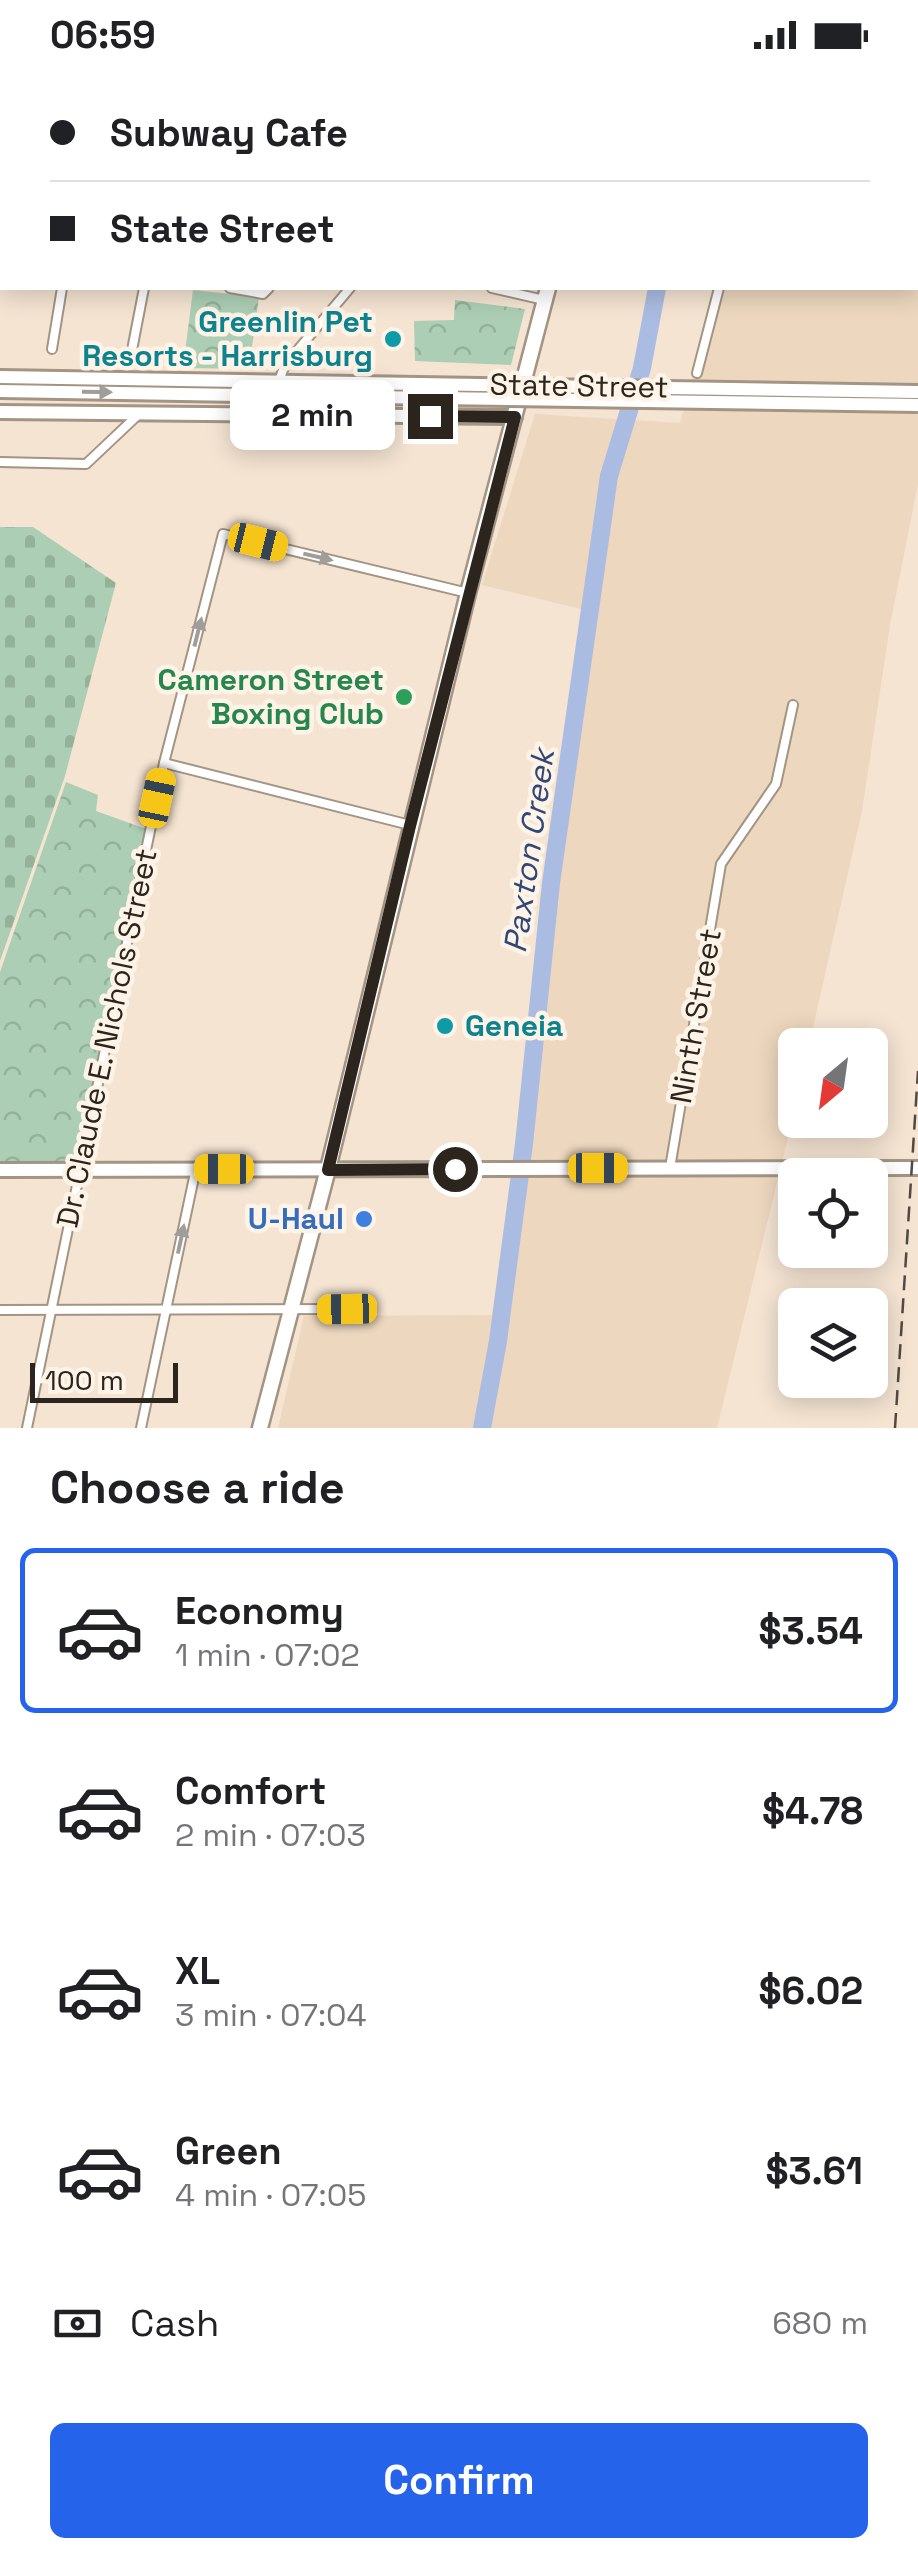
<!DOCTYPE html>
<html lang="en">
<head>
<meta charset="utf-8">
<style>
  :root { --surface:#fff; --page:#f2f2f2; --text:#202124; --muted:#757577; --line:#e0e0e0; --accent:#2563eb }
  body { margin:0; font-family:"Space Grotesk",sans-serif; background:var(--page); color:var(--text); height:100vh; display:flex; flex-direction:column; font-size:38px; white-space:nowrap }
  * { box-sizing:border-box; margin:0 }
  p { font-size:32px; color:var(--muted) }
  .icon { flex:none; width:55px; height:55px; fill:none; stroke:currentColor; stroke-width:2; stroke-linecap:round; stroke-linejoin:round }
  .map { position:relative; height:1358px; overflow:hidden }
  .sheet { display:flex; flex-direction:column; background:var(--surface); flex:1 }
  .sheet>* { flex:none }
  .hud { position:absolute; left:0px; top:0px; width:920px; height:220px; box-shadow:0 5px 25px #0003; display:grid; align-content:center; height:220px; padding:0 50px; background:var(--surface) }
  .needle { width:65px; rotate:209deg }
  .tools { position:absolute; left:778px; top:958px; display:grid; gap:20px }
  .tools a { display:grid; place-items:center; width:110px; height:110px; border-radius:15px; background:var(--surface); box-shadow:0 5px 25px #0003; font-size:50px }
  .scale { position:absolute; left:30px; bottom:25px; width:148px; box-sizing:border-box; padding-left:10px; border:5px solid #2b251e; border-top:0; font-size:28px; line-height:35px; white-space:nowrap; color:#2b251e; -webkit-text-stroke:8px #fdf3e7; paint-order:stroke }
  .end { position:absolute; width:45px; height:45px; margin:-22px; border:12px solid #2b251e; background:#fff; box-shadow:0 0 0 5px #fff }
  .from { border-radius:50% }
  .bubble { position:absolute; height:70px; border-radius:15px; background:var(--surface); box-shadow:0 5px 25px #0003; font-size:32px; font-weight:800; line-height:70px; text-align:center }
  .car { position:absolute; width:30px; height:60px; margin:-30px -15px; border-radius:12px; box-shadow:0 0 8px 2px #0007; background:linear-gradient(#f5c518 24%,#345 0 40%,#f5c518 0 76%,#345 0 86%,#f5c518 0) }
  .hud b { display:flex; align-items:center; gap:35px; height:95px; font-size:38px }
  .hud b+b { border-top:2px solid var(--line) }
  .hud i { width:25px; height:25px; background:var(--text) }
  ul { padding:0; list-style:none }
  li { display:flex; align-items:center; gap:30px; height:165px; margin:0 20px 15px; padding:0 30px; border:5px solid transparent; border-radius:15px }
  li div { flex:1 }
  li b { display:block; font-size:38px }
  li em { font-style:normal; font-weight:800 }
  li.current { border-color:var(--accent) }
  li>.icon { width:90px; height:90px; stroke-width:1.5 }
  h2 { padding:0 50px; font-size:45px; line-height:120px }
  .pay { display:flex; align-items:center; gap:25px; height:110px; padding:0 50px; font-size:38px }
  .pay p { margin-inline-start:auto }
  .primary-button { display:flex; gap:20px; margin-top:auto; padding:20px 50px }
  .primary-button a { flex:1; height:115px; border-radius:15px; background:var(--accent); color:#fff; font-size:40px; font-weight:800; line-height:115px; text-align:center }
  .status { display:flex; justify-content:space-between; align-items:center; height:70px; padding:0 50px; background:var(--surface); direction:ltr }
  .status svg { height:28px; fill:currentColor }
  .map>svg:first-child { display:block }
</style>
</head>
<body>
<div class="status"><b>06:59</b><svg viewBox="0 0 49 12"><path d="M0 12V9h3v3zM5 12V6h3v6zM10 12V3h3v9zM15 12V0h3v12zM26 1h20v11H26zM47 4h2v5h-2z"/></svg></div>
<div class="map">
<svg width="918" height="1358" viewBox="0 0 918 1358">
  <defs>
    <pattern id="cemetery-stones" width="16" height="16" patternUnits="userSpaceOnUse" patternTransform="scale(2.5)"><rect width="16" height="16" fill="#acceb4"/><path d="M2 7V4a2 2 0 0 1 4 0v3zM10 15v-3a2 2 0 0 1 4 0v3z" fill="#94b19a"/></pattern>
    <pattern id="park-crowns" width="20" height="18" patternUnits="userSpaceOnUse" patternTransform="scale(2.5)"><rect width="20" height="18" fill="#acceb4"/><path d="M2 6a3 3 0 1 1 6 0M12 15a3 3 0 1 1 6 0" fill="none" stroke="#94b19a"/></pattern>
  </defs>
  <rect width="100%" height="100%" fill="#f5e4d2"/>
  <polygon fill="#edd7be" points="783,0 918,0 918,414 890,555 862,741 809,975 795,975 795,1039 717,1358 278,1358 304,1246 492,1245 593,542 482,515 535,344 680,353 717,218 918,218 918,2 782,2"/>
  <polygon fill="url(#cemetery-stones)" points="0,457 33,457 116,513 65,706 0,891"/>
  <g fill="url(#park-crowns)">
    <polygon points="193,220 259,227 249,299 183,298"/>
    <polygon points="455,230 525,239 511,295 415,291 414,251 454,250"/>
    <polygon points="66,712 98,725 96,741 149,760 77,1091 0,1094 0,902"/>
  </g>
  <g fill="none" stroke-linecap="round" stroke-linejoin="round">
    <g stroke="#aabce1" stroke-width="18">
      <polyline points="707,2 707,0"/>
      <polyline points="482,1358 498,1271 524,1074 551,813 609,406 642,298 657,218"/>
    </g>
    <defs>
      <g id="minor">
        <polyline points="98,2 98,0"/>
        <polyline points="182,2 182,0"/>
        <polyline points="265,2 265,0"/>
        <polyline points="348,2 349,0"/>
        <polyline points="443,2 445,0"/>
        <polyline points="502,2 503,0"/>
        <polyline points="782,2 783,0"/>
        <polyline points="873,2 874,0"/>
        <polyline points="0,163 2,163"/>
        <polyline points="230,218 263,224 269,218"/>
        <polyline points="492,218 544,230"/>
        <polyline points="52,279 62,218"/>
        <polyline points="132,280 144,218"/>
        <polyline points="697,303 719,218"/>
        <polyline points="278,313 285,295 350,218"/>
        <polyline points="0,392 86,394 140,343"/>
        <polyline points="164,693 410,755"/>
        <polyline points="670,1098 721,794 776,714 793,635"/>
        <polyline points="0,1240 347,1239"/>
        <polyline points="27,1358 164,693 223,464 468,523"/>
        <polyline points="141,1358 196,1098"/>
      </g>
      <g id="secondary">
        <polyline points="6,2 7,0"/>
        <polyline points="0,42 2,27"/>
      </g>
      <g id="primary">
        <polyline points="0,307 297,312"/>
        <polyline points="0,321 297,326"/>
        <polyline points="0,342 515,347"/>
        <polyline points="0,1100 918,1098"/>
      </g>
      <g id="trunk">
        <polyline points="603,2 604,0"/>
        <polyline points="260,1358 328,1099 468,523 548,218"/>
      </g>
    </defs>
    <use href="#minor" stroke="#a39483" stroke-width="12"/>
    <use href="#secondary" stroke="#a39483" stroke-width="16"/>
    <use href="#primary" stroke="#a39483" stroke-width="18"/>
    <use href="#trunk" stroke="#a39483" stroke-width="19"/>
    <use href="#minor" stroke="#fff" stroke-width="8"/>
    <use href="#secondary" stroke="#fff" stroke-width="11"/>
    <use href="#primary" stroke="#fff" stroke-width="12"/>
    <use href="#trunk" stroke="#fff" stroke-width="14"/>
    <polyline stroke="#524a40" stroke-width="2.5" stroke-dasharray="15 8" stroke-linecap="butt" points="895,1358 918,1001"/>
    <defs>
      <g id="primary-bridge">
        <polyline points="297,312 918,322"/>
        <polyline points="297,326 918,335"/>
      </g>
    </defs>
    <use href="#primary-bridge" stroke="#a39483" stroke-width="18" stroke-linecap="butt"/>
    <use href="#primary-bridge" stroke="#fff" stroke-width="12"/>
  </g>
  <defs><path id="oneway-solid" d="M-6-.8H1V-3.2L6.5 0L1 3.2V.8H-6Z" transform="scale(2.5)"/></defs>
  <g fill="#a09d9a">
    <use href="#oneway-solid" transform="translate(97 322) rotate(1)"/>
    <use href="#oneway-solid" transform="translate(318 487) rotate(13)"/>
    <use href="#oneway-solid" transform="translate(198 562) rotate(-76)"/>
    <use href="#oneway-solid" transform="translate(181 1169) rotate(-78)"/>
  </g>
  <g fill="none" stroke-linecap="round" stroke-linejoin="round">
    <polyline stroke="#2b251e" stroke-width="12" points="430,346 515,347 410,756 328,1100 455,1099"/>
  </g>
  <g fill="#0f9aa8" stroke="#fdf3e7" stroke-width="4">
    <circle cx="393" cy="269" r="10"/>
    <circle cx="445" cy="956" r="10"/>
  </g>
  <circle fill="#2e9e5b" stroke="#fdf3e7" stroke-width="4" cx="404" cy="627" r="10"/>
  <circle fill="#3f7fe0" stroke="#fdf3e7" stroke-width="4" cx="364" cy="1149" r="10"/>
  <g text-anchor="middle" stroke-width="9" stroke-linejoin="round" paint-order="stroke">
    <g font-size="30" font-weight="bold" fill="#0d838f" stroke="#fdf3e7" text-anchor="end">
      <text x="373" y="262">Greenlin Pet<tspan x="373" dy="34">Resorts - Harrisburg</tspan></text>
      <text x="465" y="966" text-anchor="start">Geneia</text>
    </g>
    <g font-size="30" fill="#2b251e" stroke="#fdf3e7">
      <text transform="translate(579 316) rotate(1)" y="10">State Street</text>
      <text transform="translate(696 946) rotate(-80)" y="10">Ninth Street</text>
      <text transform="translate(107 968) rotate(-78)" y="10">Dr. Claude E. Nichols Street</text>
    </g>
    <g font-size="30" font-weight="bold" fill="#27864d" stroke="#fdf3e7" text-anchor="end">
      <text x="384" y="620">Cameron Street<tspan x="384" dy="34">Boxing Club</tspan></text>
    </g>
    <g font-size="30" font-weight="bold" fill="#366cbe" stroke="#fdf3e7" text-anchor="end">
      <text x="344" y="1159">U-Haul</text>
    </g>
    <g font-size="32" font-style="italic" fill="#304777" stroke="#fdf3e7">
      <text transform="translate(529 781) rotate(-82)" y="11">Paxton Creek</text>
    </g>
  </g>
</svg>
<div class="tools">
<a><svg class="needle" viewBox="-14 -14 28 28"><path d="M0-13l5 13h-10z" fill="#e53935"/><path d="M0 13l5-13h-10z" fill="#757577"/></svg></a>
<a><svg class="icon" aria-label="locate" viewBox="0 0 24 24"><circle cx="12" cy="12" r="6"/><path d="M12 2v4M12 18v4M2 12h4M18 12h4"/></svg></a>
<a><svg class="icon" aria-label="layers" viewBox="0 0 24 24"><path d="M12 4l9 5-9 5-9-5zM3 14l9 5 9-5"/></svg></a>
</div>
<div class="scale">100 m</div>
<i class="end from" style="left:455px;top:1099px"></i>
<i class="end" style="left:430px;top:346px"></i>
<div class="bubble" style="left:230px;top:310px;width:165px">2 min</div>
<i class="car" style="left:258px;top:472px;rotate:104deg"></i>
<i class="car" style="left:157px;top:728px;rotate:12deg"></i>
<i class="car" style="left:598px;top:1098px;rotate:90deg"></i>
<i class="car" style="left:224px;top:1099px;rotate:270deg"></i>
<i class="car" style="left:347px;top:1239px;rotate:269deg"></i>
<div class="hud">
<b><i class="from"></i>Subway Cafe</b>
<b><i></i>State Street</b>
</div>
</div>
<section class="sheet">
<h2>Choose a ride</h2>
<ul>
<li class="current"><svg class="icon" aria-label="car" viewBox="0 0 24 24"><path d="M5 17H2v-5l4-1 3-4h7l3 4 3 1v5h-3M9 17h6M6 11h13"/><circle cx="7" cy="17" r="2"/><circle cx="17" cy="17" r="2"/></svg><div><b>Economy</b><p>1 min · 07:02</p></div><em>$3.54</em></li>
<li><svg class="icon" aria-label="car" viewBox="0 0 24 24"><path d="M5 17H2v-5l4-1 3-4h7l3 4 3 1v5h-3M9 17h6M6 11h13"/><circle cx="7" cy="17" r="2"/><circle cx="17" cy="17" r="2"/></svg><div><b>Comfort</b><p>2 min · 07:03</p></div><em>$4.78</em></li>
<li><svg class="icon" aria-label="car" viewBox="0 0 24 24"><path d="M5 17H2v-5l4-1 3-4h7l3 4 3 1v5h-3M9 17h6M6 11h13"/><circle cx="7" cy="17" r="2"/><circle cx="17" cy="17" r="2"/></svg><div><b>XL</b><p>3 min · 07:04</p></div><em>$6.02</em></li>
<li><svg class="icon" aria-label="car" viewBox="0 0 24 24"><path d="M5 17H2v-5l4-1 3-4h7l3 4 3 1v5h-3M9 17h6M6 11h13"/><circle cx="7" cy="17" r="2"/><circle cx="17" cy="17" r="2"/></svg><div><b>Green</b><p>4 min · 07:05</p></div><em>$3.61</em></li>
</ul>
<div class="pay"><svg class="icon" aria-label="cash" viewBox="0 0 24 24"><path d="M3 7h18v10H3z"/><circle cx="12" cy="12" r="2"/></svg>Cash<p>680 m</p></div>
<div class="primary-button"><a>Confirm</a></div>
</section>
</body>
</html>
